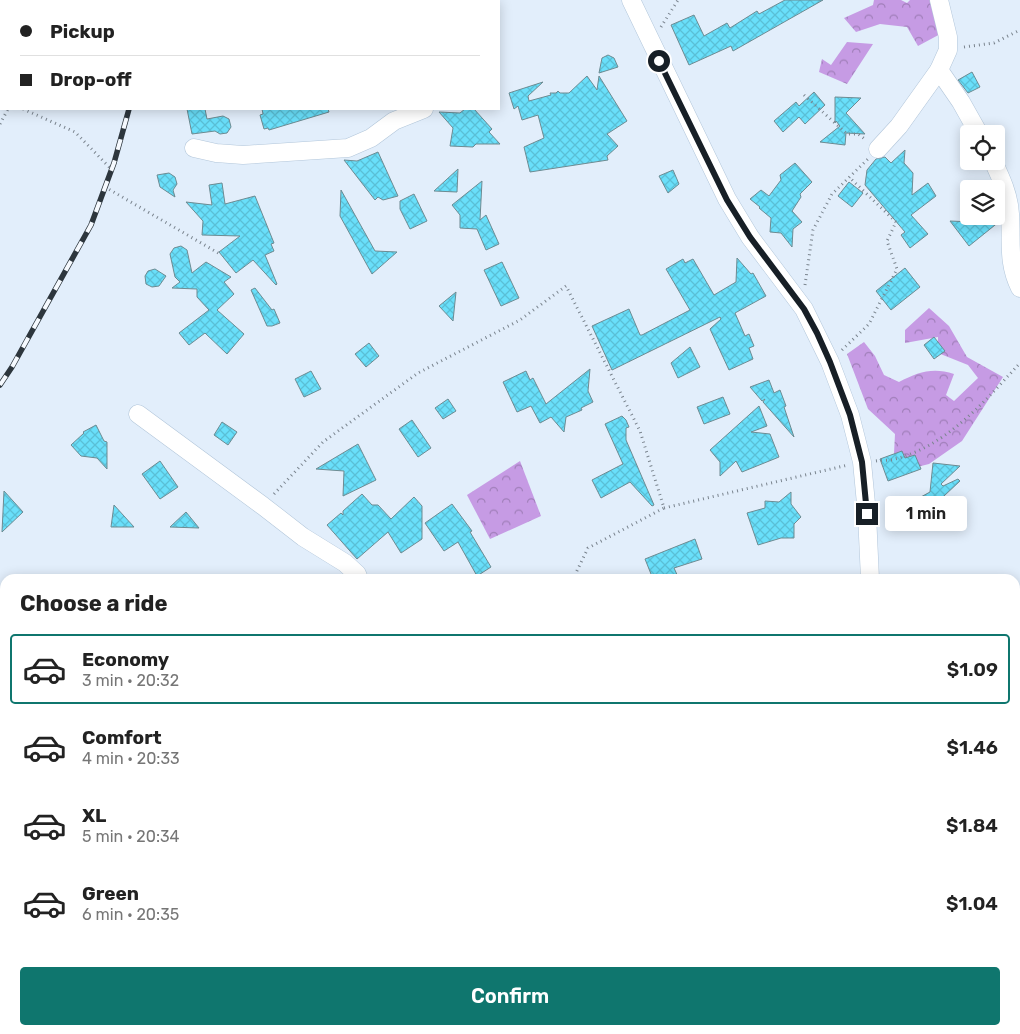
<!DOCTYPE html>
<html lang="en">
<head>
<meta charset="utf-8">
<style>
  :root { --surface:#fff; --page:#f6f6f6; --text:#222; --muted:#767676; --line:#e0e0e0; --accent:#0f766e }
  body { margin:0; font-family:Rubik,sans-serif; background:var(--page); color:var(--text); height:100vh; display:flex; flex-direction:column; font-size:19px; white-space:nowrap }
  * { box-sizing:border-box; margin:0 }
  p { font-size:16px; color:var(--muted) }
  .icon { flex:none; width:28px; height:28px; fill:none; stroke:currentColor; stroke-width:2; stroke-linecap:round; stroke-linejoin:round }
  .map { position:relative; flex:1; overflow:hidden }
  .sheet { position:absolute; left:0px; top:574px; width:1020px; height:461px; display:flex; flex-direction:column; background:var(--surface); border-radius:15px 15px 0 0; box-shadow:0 2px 12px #0003 }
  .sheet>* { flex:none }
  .guide { position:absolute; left:0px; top:0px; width:500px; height:110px; box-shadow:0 2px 12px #0003; display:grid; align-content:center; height:110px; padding:0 20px; background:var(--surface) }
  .buttons { position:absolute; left:960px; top:125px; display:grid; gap:10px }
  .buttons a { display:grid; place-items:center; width:45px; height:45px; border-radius:5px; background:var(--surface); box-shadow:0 2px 12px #0003; font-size:25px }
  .end { position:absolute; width:22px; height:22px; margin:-11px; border:6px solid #171f26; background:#fff; box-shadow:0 0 0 2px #fff }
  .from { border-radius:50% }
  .bubble { position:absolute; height:35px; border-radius:5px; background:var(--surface); box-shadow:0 2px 12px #0003; font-size:16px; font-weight:600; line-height:35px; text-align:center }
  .guide b { display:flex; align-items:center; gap:18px; height:48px; font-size:19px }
  .guide b+b { border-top:1px solid var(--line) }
  .guide i { width:12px; height:12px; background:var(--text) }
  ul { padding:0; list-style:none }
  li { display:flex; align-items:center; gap:15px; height:70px; margin:0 10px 8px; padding:0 10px; border:2px solid transparent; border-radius:5px }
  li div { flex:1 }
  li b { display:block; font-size:19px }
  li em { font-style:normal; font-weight:600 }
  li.current { border-color:var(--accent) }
  li>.icon { width:45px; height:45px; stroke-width:1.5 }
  h2 { padding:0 20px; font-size:22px; line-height:60px }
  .action { display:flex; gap:10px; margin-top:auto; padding:10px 20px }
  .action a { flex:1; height:58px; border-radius:5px; background:var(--accent); color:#fff; font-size:20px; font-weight:600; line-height:58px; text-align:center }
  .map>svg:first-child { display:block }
</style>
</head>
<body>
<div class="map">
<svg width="1020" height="1034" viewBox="0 0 1020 1034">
  <defs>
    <pattern id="forest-crowns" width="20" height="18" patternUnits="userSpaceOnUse" patternTransform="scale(1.25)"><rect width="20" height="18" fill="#c69be4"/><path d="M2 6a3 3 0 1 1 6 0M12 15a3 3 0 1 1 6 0" fill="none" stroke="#a07eb9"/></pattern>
    <pattern id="building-cross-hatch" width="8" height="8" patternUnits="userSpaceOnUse" patternTransform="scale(1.25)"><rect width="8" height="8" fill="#69dffa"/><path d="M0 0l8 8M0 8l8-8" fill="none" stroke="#5abfd6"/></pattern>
  </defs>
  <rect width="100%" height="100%" fill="#e2eefb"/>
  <g fill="url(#forest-crowns)">
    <polygon points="874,0 901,0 907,3 910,0 933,0 944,32 918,46 907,27 880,24 856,32 844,18 873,5"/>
    <polygon points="847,42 873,44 847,84 819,72 822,59 831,65"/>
    <path d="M929 308 949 326 967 357 1003 377 962 441 929 464 893 473 895 434 868 409 847 354 864 342 875 356 884 375 899 382C918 372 933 367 954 374L946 395 954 401 978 378 968 365 938 353V337L905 343V330Z"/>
    <polygon points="520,461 541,516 490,539 467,495"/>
  </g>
  <g fill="url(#building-cross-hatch)" stroke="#6d8b92">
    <polygon points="785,0 823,0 733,51 731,46 689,65 671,25 694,15 704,36 727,23 730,28 757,11 759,14"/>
    <polygon points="608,55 614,58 618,67 599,73 602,58"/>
    <polygon points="972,72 980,87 968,93 958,80"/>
    <polygon points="587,76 597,90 599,76 627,121 607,134 618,146 607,156 608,160 530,172 524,147 544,138 538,115 522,120 518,106 514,109 509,93 543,82 528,96 529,101 551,95 550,93 556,93 558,91 560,93 569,93"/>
    <polygon points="814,92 825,105 805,124 799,117 783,132 774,121 796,102 799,106"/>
    <polygon points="835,97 861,98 846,113 865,134 846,133 845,145 820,142 840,126 836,121 835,123"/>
    <polygon points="187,109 205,109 207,119 223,116 229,119 231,127 227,133 220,134 215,131 192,134"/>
    <polygon points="262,109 328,109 329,112 269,130 268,128 264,129 260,115 263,114"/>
    <polygon points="465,109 474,109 492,129 489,132 500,144 476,144 473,147 450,146 453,128 439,112 460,113"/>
    <polygon points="905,150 904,163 913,173 912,195 928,183 936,196 911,215 928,234 910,248 901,235 905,232 865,185 867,170 876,159 885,157 891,163"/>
    <polygon points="378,152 398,196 383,200 378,197 375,200 344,160 357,161"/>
    <polygon points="795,163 812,182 800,194 801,197 792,211 802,222 793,229 792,247 781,233 770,232 771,218 759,208 760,207 750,199 761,190 769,196 781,180 780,175"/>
    <polygon points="458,169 457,192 434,191"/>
    <polygon points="673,170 679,184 668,193 659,176"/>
    <polygon points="169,173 175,177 177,184 173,190 175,197 160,187 157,175"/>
    <polygon points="482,181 480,220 486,215 499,244 486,250 477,229 460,228 460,215 452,205"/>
    <polygon points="849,182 863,193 852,207 838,196"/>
    <polygon points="222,183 225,204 255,196 274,243 271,244 274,251 265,255 277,284 276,285 253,260 236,273 219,252 240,236 202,235 203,221 186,202 212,205 209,185"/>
    <polygon points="341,190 375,251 397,252 372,274 340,216"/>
    <polygon points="414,194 427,221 410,229 400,209 400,201"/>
    <polygon points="979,216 999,216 1000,221 969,246 950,221 972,222"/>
    <polygon points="181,246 187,250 192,273 206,262 231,277 224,282 234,294 217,310 244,334 227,354 205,333 189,345 179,333 209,310 197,297 197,289 172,288 180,282 175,277 170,254 174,248"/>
    <polygon points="737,258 751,274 753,273 766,296 735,313 745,336 749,334 754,346 749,348 753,359 729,370 710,329 721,319 720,317 612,370 592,326 629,309 640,335 642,335 690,310 666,269 683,259 685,263 693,259 714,295 736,282"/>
    <polygon points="502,262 519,298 501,306 484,270"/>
    <polygon points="905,268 920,287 891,310 876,291"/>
    <polygon points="155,269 166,276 159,286 152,287 146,284 145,276 148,271"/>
    <polygon points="255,288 272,310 274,309 280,323 272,326 267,326 251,290"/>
    <polygon points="456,292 453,321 439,306"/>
    <polygon points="934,337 945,351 934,359 924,345"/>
    <polygon points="369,343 379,356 366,367 355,354"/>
    <polygon points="690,347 700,367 678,378 671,363"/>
    <polygon points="590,369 588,391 593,402 581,408 582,410 566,417 564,432 551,417 540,423 531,406 517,412 503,382 526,371 530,380 533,378 546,404"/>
    <polygon points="311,371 321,389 304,397 295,379"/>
    <polygon points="769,380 774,393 780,390 786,406 784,407 794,437 763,402 765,399 762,401 750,387"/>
    <polygon points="723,397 730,414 704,424 697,407"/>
    <polygon points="448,399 456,411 443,419 435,408"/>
    <polygon points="759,406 767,426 751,432 770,434 779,457 742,472 736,461 720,476 720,462 710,450"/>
    <polygon points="622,416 626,420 629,427 626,428 626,440 654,505 652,506 630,482 601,498 592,480 623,464 605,424"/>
    <polygon points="412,420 431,448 418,457 399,429"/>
    <polygon points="222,422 237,432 228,445 214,435"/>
    <polygon points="96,425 104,441 107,442 107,469 97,458 81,456 71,445 84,433 83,432"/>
    <polygon points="358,444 376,480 343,496 344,471 316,469"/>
    <polygon points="902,451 905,458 915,455 921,469 888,481 880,459"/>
    <polygon points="160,461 178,487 160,499 142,474"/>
    <polygon points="933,463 960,466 941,484 943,486 958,479 960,481 928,511 928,507 924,509 919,498 930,492"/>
    <polygon points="4,491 23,512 2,532"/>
    <polygon points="791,492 791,504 801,517 794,524 794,538 781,538 758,545 747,513 765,508 765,501 779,502"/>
    <polygon points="362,494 372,505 378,505 391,519 414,497 422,506 422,539 401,553 388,532 357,559 327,525 341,513 343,515 343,511"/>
    <polygon points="452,504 472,531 470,532 491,567 477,576 458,542 444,551 425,523"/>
    <polygon points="114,505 134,527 111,527"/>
    <polygon points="186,512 199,528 170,527"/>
    <polygon points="695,539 702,559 674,568 679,579 653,579 645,559"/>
  </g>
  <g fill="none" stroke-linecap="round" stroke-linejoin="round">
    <defs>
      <g id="minor">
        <polyline points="454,0 454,1"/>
        <polyline points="631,0 727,199 750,237 804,309 830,362 850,415 862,462 867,514 870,579"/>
        <polyline points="939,70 961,102 979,134"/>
        <polyline points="194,148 216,153 243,155 348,148 371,138 394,121 424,109"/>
        <polyline points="878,149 899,126 939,70 948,50 948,37 939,0"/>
        <path d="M993 161C1001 178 1009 195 1010 214 1012 241 1007 262 1020 288"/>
        <polyline points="138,414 263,506 303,537 345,563 357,574 359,579"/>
        <polyline points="1015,742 1020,739"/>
        <polyline points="680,1030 680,1034"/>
        <polyline points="895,1030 896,1034"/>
        <polyline points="108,1034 113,1030"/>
      </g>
    </defs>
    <use href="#minor" stroke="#b2c6da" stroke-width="19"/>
    <g stroke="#7a848e" stroke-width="3" stroke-dasharray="1 4" stroke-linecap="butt">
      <polyline points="36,1 36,0"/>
      <polyline points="661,27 678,0"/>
      <polyline points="964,47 994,43 1020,30"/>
      <polyline points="804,95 847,134 858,134 866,140"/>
      <polyline points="0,99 1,99"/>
      <polyline points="23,109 75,132 112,170"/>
      <polyline points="0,124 8,109"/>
      <polyline points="105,187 220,254"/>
      <polyline points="805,285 813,230 832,194 868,159"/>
      <polyline points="842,350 869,324 897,269 887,241 896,222 849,177"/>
      <path d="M876 461C882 460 889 461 895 459 947 446 986 400 1020 363"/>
      <polyline points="274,494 323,442 418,373 520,320 566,286 640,431 664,508 588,548 573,579"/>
      <polyline points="664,508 848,465"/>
      <polyline points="1015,622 1020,620"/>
      <polyline points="1015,807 1020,805"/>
      <polyline points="576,1030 577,1034"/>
      <polyline points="490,1034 502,1030"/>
    </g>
    <use href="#minor" stroke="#fff" stroke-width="18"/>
    <defs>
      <g id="rail">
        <polyline points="155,1 156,0"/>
        <polyline points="0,385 12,367 91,225 114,163 129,109"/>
      </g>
    </defs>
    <use href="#rail" stroke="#2d363d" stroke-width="5.5"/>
    <use href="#rail" stroke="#f6faff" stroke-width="4" stroke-dasharray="11" stroke-linecap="butt"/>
  </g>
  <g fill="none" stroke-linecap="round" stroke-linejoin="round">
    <polyline stroke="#171f26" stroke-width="6" points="659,61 727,200 750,237 804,309 817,333 830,362 850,415 862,462 867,514"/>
  </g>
</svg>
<div class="buttons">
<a><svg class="icon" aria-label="locate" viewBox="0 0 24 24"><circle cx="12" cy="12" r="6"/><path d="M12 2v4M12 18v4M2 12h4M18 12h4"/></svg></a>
<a><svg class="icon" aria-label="layers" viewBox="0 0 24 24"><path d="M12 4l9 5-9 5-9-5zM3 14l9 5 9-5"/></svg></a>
</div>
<i class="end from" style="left:659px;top:61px"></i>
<i class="end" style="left:867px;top:514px"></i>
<div class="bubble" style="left:885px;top:496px;width:82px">1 min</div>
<div class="guide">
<b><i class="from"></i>Pickup</b>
<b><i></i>Drop-off</b>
</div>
<section class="sheet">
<h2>Choose a ride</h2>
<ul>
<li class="current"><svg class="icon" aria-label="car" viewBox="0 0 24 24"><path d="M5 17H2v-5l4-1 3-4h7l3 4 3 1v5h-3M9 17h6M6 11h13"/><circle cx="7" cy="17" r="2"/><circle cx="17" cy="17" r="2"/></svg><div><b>Economy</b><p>3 min · 20:32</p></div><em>$1.09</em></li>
<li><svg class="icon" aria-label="car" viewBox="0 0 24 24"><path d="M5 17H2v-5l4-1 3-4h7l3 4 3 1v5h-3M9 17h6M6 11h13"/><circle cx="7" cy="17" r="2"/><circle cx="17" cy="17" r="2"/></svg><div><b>Comfort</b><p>4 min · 20:33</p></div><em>$1.46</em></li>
<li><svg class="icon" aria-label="car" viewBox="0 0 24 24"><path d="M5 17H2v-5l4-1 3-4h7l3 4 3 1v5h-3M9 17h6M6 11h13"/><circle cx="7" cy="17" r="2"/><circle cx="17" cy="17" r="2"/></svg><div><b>XL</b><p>5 min · 20:34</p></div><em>$1.84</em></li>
<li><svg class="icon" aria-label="car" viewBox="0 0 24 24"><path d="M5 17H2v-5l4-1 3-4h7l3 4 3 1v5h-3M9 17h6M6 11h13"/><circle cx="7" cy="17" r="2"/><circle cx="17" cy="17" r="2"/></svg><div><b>Green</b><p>6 min · 20:35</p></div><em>$1.04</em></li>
</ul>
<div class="action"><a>Confirm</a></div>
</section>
</div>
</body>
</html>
